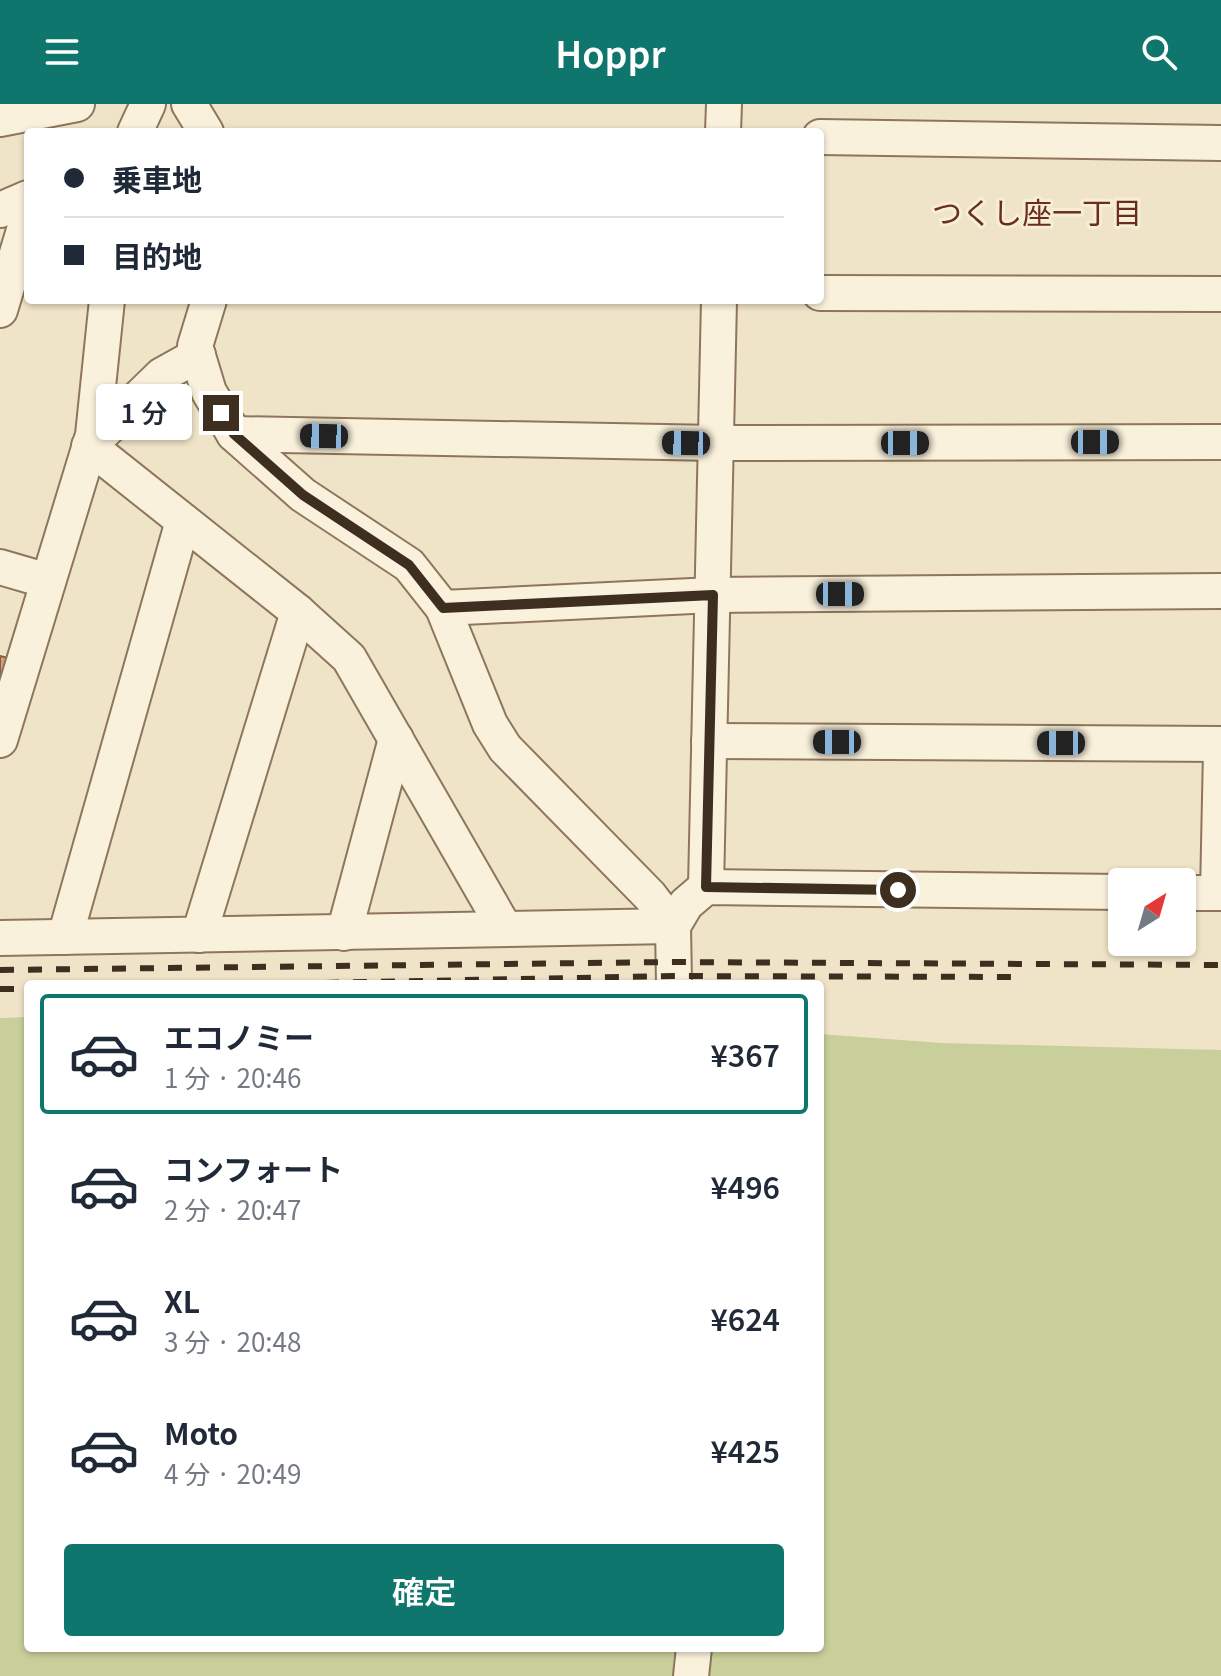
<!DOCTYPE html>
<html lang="ja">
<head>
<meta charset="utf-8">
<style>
  :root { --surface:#fff; --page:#f6f6f7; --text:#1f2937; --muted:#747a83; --line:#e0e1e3; --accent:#0f766e }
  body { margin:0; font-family:Georgia,"Noto Sans JP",serif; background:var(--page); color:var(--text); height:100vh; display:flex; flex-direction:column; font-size:30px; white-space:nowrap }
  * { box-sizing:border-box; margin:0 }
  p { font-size:26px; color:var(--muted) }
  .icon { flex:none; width:44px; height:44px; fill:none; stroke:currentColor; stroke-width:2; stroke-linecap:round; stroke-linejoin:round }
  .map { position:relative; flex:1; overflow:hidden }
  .drawer { position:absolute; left:24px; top:876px; width:800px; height:672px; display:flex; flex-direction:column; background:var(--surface); border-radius:8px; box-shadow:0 2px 6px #0004 }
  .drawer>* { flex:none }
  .top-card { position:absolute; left:24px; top:24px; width:800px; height:176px; border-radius:8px; box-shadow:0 2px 6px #0004; display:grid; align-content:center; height:176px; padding:0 40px; background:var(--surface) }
  .needle { width:52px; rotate:37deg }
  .controls { position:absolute; left:1108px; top:764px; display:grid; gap:16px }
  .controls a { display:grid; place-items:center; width:88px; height:88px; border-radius:8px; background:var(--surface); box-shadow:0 2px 6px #0004; font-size:40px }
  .end { position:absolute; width:36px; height:36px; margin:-18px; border:10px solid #3d2e20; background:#fff; box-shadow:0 0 0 4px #fff }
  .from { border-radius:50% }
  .bubble { position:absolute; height:56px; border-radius:8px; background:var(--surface); box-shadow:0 2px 6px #0004; font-size:26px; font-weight:600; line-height:56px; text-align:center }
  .car { position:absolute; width:24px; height:48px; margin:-24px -12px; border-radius:10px; box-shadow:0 0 6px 2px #0007; background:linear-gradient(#222 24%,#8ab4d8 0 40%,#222 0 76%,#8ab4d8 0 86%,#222 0) }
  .top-card b { display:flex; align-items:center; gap:28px; height:76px; font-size:30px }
  .top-card b+b { border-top:2px solid var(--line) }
  .top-card i { width:20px; height:20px; background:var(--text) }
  ul { padding:14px 0 0; list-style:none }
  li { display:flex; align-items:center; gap:24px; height:120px; margin:0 16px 12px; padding:0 24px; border:4px solid transparent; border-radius:8px }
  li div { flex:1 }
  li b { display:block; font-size:30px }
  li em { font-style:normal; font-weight:600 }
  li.active { border-color:var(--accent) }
  li>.icon { width:72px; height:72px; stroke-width:1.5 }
  .primary-button { display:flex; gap:16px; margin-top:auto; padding:16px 40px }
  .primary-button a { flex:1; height:92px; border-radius:8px; background:var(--accent); color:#fff; font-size:32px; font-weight:600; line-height:92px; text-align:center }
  header { display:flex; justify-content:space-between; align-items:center; height:104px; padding:0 40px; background:var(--accent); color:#fff; font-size:36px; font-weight:600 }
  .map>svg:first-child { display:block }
</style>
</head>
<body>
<header><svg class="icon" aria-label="menu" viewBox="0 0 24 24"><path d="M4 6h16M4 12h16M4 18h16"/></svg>Hoppr<svg class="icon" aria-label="search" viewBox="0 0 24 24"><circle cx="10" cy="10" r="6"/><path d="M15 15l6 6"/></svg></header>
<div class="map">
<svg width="1221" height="1572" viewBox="0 0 1221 1572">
  <rect width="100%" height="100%" fill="#f0e4c8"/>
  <polygon fill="#c9cf9b" points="28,913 28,1544 820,1544 820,930 942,939 1221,946 1221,1572 0,1572 0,914"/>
  <polygon fill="#cf9f7d" stroke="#8d5f41" stroke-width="2" points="0,552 12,555 0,585"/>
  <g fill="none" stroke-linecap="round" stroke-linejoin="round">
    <defs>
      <g id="minor">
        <polyline points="189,0 206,28"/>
        <polyline points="0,15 77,0"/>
        <polyline points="135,28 148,0"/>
        <polyline points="723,28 724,0"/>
        <polyline points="820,33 1221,39"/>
        <polyline points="0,106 28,94"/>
        <polyline points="820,189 1221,190"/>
        <polyline points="209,196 195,242 209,288 234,330 303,391 409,461 443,504 490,620 505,644 650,792 673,822"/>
        <polyline points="0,206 28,113"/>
        <polyline points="198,251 162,271 89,342 298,508 349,554 505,825"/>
        <polyline points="234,330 716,339 1221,338"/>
        <polyline points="0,463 48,477"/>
        <polyline points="443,504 713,491 1221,487"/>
        <polyline points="0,636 93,331 107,196"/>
        <polyline points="709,637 1221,640"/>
        <polyline points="706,783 719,196"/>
        <polyline points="1182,789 1221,789"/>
        <polyline points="1218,789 1221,647"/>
        <polyline points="344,829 396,635"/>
        <polyline points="199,831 298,508"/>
        <polyline points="65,833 183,417"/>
        <polyline points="0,834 673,822"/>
        <polyline points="674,880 673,822 686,800 706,783 1122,788"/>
        <polyline points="691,1572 694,1544"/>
      </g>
    </defs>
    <use href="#minor" stroke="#8d765c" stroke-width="38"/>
    <use href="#minor" stroke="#faf1dc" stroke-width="34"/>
    <g stroke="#3d2e20" stroke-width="6" stroke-dasharray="14 14" stroke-linecap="butt">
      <polyline points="0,866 673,858 1221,861"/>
      <polyline points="269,880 673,872 1013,873"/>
      <polyline points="0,885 28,885"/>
    </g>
  </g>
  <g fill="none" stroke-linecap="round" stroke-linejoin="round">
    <polyline stroke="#3d2e20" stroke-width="10" points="221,309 234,330 303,391 409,461 443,504 713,491 706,783 898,786"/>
  </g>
  <g text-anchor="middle" stroke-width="6" stroke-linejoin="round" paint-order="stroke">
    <g font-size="30" fill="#6b2e1e" stroke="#f7eed8">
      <text x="1037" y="120">つくし座一丁目</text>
    </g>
  </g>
</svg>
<div class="controls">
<a><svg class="needle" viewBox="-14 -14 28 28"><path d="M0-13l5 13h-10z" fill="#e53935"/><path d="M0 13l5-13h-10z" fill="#747a83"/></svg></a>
</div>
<i class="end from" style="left:898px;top:786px"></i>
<i class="end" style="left:221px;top:309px"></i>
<div class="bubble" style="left:96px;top:280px;width:96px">1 分</div>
<i class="car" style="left:324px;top:332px;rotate:271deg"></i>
<i class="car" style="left:1095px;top:338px;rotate:90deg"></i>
<i class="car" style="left:686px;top:339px;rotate:271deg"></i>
<i class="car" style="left:905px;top:339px;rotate:90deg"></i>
<i class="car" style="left:840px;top:490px;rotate:90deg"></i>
<i class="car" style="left:837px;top:638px;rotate:270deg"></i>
<i class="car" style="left:1061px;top:639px;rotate:270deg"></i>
<div class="top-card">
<b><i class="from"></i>乗車地</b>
<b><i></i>目的地</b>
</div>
<section class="drawer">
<ul>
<li class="active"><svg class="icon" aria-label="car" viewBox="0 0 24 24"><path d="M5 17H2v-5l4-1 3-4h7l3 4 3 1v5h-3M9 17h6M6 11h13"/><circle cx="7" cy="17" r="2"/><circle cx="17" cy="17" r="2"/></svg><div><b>エコノミー</b><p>1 分 · 20:46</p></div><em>¥367</em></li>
<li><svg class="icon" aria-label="car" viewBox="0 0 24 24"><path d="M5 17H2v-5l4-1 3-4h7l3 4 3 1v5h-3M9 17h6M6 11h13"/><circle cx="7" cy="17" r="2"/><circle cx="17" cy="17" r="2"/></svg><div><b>コンフォート</b><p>2 分 · 20:47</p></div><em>¥496</em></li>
<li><svg class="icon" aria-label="car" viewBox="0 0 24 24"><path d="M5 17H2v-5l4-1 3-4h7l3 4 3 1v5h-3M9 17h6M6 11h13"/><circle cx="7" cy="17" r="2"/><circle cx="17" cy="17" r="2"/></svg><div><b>XL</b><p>3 分 · 20:48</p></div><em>¥624</em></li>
<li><svg class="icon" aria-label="car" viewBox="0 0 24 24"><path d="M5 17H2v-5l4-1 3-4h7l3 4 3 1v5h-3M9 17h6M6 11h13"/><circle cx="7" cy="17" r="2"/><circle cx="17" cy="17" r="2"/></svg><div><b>Moto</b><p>4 分 · 20:49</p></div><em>¥425</em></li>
</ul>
<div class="primary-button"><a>確定</a></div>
</section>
</div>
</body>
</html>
